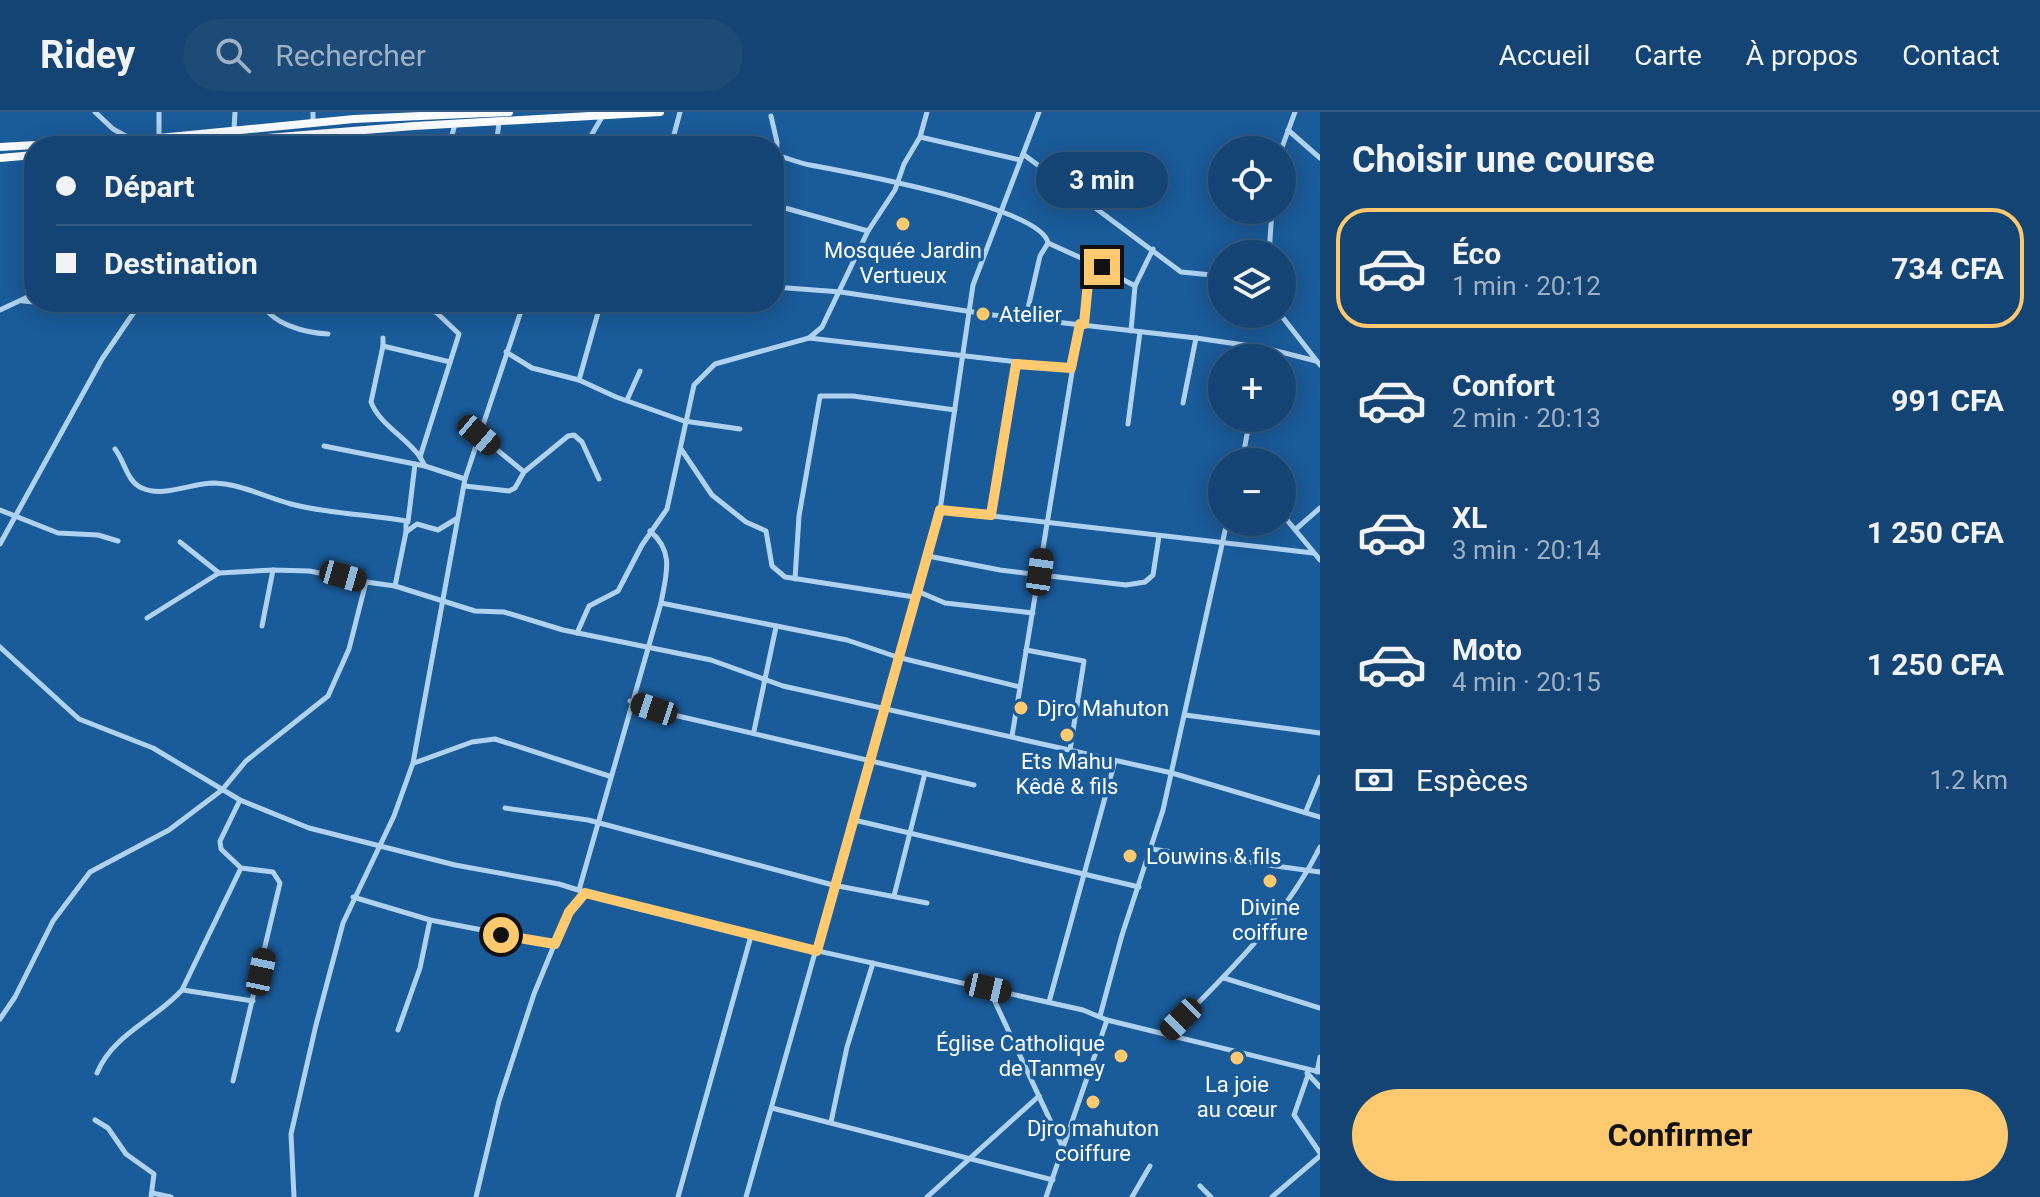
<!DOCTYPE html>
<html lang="fr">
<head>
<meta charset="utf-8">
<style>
  :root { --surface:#144473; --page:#1d4b78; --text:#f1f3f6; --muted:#9db0c4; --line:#335c85; --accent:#ffca6f }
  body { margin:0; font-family:Roboto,sans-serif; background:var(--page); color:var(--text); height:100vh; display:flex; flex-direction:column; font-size:30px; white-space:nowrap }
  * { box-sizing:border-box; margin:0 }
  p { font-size:26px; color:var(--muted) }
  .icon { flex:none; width:44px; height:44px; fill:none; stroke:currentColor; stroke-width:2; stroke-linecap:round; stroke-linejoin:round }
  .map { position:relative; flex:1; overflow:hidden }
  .sheet { display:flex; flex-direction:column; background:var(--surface); width:720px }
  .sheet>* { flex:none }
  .banner { position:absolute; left:24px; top:24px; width:760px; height:176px; border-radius:32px; box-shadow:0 4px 20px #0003,0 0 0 2px var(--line); display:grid; align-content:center; height:176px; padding:0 32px; background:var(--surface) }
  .tools { position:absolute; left:1208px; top:24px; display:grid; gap:16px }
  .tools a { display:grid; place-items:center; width:88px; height:88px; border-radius:50%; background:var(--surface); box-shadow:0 4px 20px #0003,0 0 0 2px var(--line); font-size:40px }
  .end { position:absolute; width:36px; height:36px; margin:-18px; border:10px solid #ffca6f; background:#111; box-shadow:0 0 0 4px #111 }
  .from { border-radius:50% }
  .bubble { position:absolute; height:56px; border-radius:28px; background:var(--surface); box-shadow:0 4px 20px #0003,0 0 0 2px var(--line); font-size:26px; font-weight:700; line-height:56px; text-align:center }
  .car { position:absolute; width:24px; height:48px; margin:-24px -12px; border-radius:10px; box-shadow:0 0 6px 2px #0007; background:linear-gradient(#222 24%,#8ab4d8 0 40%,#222 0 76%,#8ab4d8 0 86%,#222 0) }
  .banner b { display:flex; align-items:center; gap:28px; height:76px; font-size:30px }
  .banner b+b { border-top:2px solid var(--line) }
  .banner i { width:20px; height:20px; background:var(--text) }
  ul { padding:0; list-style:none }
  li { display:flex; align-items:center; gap:24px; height:120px; margin:0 16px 12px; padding:0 16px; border:4px solid transparent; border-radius:32px }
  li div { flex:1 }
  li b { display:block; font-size:30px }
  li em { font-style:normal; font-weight:700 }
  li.on { border-color:var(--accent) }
  li>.icon { width:72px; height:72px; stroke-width:1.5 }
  h2 { padding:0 32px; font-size:36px; line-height:96px }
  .pay { display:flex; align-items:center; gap:20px; height:88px; padding:0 32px; font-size:30px }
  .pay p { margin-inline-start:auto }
  .button { display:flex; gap:16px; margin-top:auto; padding:16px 32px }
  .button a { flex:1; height:92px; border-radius:48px; background:var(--accent); color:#111; font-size:32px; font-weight:700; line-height:92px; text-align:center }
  header { display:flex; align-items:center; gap:48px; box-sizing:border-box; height:112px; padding:0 40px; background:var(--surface); border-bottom:2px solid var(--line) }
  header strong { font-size:38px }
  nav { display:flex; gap:44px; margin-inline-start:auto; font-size:28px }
  .search { width:560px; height:72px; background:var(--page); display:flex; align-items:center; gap:20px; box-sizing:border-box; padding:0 28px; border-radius:44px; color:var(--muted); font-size:30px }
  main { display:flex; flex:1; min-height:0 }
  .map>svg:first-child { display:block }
</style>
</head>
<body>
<header>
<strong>Ridey</strong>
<div class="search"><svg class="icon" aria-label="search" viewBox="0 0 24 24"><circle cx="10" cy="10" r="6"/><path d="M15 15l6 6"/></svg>Rechercher</div>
<nav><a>Accueil</a><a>Carte</a><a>À propos</a><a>Contact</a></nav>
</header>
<main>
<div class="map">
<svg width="1320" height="1085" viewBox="0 0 1320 1085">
  <rect width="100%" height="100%" fill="#1a5b99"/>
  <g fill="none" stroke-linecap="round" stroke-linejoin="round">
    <g stroke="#afd2f1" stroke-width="5">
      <polyline points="95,0 113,17 131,27"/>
      <polyline points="313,0 313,10"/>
      <polyline points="771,4 777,30 774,91"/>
      <polyline points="234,18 235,0"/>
      <polyline points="1288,18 1320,46"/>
      <polyline points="920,25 1020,48"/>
      <polyline points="159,26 159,0"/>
      <polyline points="308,34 312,23"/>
      <polyline points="352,34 353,19"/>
      <polyline points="449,34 455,12"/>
      <polyline points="496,34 499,11"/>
      <polyline points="585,34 602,5"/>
      <polyline points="671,34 680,0"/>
      <polyline points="1281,38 1295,0"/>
      <polyline points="1023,42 1181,160 1222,164"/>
      <path d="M774 43C786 45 798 51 810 53 847 60 1042 95 1048 131L1040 144 1026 205"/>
      <polyline points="774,93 868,119"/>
      <polyline points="774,94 781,176"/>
      <polyline points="1048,131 1090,150 1084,212"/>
      <polyline points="1269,142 1272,98"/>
      <polyline points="1090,150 1135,174 1131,219"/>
      <polyline points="1135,174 1153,137"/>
      <polyline points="774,175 841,180 993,203 1196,226 1265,236 1316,249"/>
      <polyline points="23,189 77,194 140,190"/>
      <path d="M262 190C270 212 306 221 328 222"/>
      <polyline points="415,190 437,201 437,190"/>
      <polyline points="0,198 34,182"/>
      <polyline points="1280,202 1320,253"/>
      <polyline points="383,226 383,234 450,250"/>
      <polyline points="809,226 1071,256"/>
      <path d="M383 234 371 290C379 312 407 326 420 345"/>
      <polyline points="506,240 532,256 579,268 616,285 684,309 740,317"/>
      <polyline points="579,268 601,190"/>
      <polyline points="627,288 640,259"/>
      <polyline points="1183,291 1196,226"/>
      <polyline points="1128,312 1140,220"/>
      <polyline points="479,323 524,360"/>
      <polyline points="324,334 425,354 465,367"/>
      <path d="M115 337C125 350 127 370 142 376 164 386 191 371 214 371 241 372 265 385 291 392 328 402 368 402 406 409V420"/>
      <polyline points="681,337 712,383 746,410 766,419 772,454 785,465 914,485"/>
      <polyline points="1242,350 1250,306"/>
      <polyline points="425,354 420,345 459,222 437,201"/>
      <polyline points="465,374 509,379 515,376 524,360 568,324 574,323 582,330 599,367"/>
      <polyline points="0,398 58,421 98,423 118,429"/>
      <polyline points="940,398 1313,441"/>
      <polyline points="1282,402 1320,448"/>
      <polyline points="991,403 1016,252"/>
      <polyline points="408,410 415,352"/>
      <polyline points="1296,417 1320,396"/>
      <polyline points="180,430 219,461"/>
      <polyline points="0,432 102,247 141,190"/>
      <polyline points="928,444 1000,458 1126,473 1145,470 1153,463 1159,424"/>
      <polyline points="795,467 799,404 820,284 853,284 955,298"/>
      <polyline points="395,474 475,499 504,500 563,518 711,548 783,574 1172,661 1320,705"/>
      <polyline points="917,479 945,491 1033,501"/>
      <polyline points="661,491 847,528 897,545 1020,575"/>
      <polyline points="147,506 219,461 273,458"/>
      <polyline points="262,514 273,458 309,459 366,470"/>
      <polyline points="577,521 589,494 618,479 642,433 667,397 694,273 715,252 809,226 822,215 868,119 895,78 904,52 920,25 927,0"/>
      <polyline points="0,535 79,607 153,636 240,688 309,716 455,753 559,772 632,795 751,824 1083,898 1107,908 1320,960"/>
      <polyline points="1026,538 1084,549 1070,638"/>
      <polyline points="630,589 678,604 974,673"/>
      <polyline points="1185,603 1320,621"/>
      <polyline points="754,619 776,515"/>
      <polyline points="1012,624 1080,212"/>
      <polyline points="414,651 472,630 495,627 609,664"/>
      <polyline points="505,696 588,708 833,773 927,791"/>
      <polyline points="1306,699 1320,665"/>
      <polyline points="854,708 1139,775"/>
      <polyline points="1151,737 1320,760"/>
      <path d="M579 778 661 491C666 463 675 440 650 419"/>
      <polyline points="894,784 925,661"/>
      <polyline points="353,785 430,808 555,832"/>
      <polyline points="1224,866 1320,896"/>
      <polyline points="989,877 1064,1038"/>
      <polyline points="183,878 253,889"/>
      <polyline points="1049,890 1115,649"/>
      <polyline points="1100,904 1122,823 1163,698 1227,410"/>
      <polyline points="0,907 15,885 53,809 90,760 169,718 222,678 246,649 328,584 349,537 366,470 395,474 406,420 417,412 438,418 456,407"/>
      <polyline points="398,918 420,856 430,808"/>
      <path d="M1166 923C1222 867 1285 807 1320 735"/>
      <polyline points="1317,960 1320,945"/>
      <path d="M97 961C113 922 155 908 182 878L241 756"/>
      <polyline points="1307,961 1320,975"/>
      <polyline points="1308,963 1294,1003 1320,1041"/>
      <polyline points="233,969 280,771 273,760 241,756 221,737 220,729 240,688"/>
      <polyline points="772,996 1053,1068"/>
      <polyline points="95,1008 108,1016 126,1042 154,1062 151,1085"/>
      <polyline points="831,1010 847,935 873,851"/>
      <polyline points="1200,1074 1211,1085"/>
      <polyline points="152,1081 171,1085"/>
      <polyline points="294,1085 291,1022 316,913 343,811 394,704 413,651 465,367 524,190"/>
      <polyline points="476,1085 499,989 534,882 564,809 585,781"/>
      <polyline points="678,1085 751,824"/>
      <polyline points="746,1085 940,398 973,173 1039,0"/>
      <polyline points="927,1085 1039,984"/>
      <polyline points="1046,1085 1107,908"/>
      <polyline points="1132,1085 1150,1054"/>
      <polyline points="1272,1085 1320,1044"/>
    </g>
    <g stroke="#f9fcff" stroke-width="8">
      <polyline points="168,34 414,14 660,0"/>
      <polyline points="0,35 159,26 354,7 509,0"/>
      <polyline points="0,46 34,43"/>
    </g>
  </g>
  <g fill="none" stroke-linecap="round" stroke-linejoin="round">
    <polyline stroke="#ffca6f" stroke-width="10" points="501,823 555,832 569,800 585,781 817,839 940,398 991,403 1016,252 1071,256 1080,212 1084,212 1090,150 1102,155"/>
  </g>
  <g fill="#ffca6f" stroke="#1a5b99" stroke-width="3">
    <circle cx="903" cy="112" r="8"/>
    <circle cx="983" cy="202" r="8"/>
    <circle cx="1021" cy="596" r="8"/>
    <circle cx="1067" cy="623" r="8"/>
    <circle cx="1130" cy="744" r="8"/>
    <circle cx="1270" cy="769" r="8"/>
    <circle cx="1121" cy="944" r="8"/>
    <circle cx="1237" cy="946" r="8"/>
    <circle cx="1093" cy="990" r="8"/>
  </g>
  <g text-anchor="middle" stroke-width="7" stroke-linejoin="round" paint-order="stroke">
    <g font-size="22" fill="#fff" stroke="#1a5b99">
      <text x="903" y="146">Mosquée Jardin<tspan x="903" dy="25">Vertueux</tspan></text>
      <text x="999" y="210" text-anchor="start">Atelier</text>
      <text x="1037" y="604" text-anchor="start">Djro Mahuton</text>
      <text x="1067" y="657">Ets Mahu<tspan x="1067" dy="25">Kêdê &amp; fils</tspan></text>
      <text x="1146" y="752" text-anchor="start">Louwins &amp; fils</text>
      <text x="1270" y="803">Divine<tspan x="1270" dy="25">coiffure</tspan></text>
      <text x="1105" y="939" text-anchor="end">Église Catholique<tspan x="1105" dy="25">de Tanmey</tspan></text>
      <text x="1237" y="980">La joie<tspan x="1237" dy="25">au cœur</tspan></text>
      <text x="1093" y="1024">Djro mahuton<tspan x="1093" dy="25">coiffure</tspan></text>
    </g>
  </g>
</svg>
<div class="tools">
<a><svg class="icon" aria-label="locate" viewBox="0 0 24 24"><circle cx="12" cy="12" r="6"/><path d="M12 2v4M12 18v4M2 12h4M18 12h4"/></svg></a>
<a><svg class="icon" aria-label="layers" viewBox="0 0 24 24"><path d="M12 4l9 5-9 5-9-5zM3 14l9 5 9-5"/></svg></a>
<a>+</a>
<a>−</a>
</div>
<i class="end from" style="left:501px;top:823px"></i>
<i class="end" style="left:1102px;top:155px"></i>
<div class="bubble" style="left:1036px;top:40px;width:132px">3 min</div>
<i class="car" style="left:479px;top:323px;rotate:130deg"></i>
<i class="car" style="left:1040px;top:460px;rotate:8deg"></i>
<i class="car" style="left:343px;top:464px;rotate:106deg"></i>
<i class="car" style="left:654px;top:597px;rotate:288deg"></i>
<i class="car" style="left:261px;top:860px;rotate:12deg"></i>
<i class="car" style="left:988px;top:876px;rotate:103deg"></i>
<i class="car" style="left:1181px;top:907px;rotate:225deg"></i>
<div class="banner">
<b><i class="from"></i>Départ</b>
<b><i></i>Destination</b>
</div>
</div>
<section class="sheet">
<h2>Choisir une course</h2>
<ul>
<li class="on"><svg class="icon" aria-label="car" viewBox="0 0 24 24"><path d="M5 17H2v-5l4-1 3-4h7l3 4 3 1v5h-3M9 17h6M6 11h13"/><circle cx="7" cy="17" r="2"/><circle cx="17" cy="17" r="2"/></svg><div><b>Éco</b><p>1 min · 20:12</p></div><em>734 CFA</em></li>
<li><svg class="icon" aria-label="car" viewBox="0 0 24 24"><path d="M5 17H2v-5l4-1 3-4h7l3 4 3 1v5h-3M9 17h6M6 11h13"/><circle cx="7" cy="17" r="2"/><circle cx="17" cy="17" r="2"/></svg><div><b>Confort</b><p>2 min · 20:13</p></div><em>991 CFA</em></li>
<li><svg class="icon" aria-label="car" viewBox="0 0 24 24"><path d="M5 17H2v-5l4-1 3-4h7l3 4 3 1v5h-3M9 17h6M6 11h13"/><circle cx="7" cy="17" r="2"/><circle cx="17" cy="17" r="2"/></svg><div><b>XL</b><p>3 min · 20:14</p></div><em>1 250 CFA</em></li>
<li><svg class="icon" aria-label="car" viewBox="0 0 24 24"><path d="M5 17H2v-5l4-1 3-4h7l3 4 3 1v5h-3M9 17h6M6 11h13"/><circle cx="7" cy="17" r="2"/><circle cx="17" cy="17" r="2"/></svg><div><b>Moto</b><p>4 min · 20:15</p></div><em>1 250 CFA</em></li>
</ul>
<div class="pay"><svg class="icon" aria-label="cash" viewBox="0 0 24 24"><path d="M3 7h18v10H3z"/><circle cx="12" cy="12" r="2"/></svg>Espèces<p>1.2 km</p></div>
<div class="button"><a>Confirmer</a></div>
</section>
</main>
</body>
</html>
